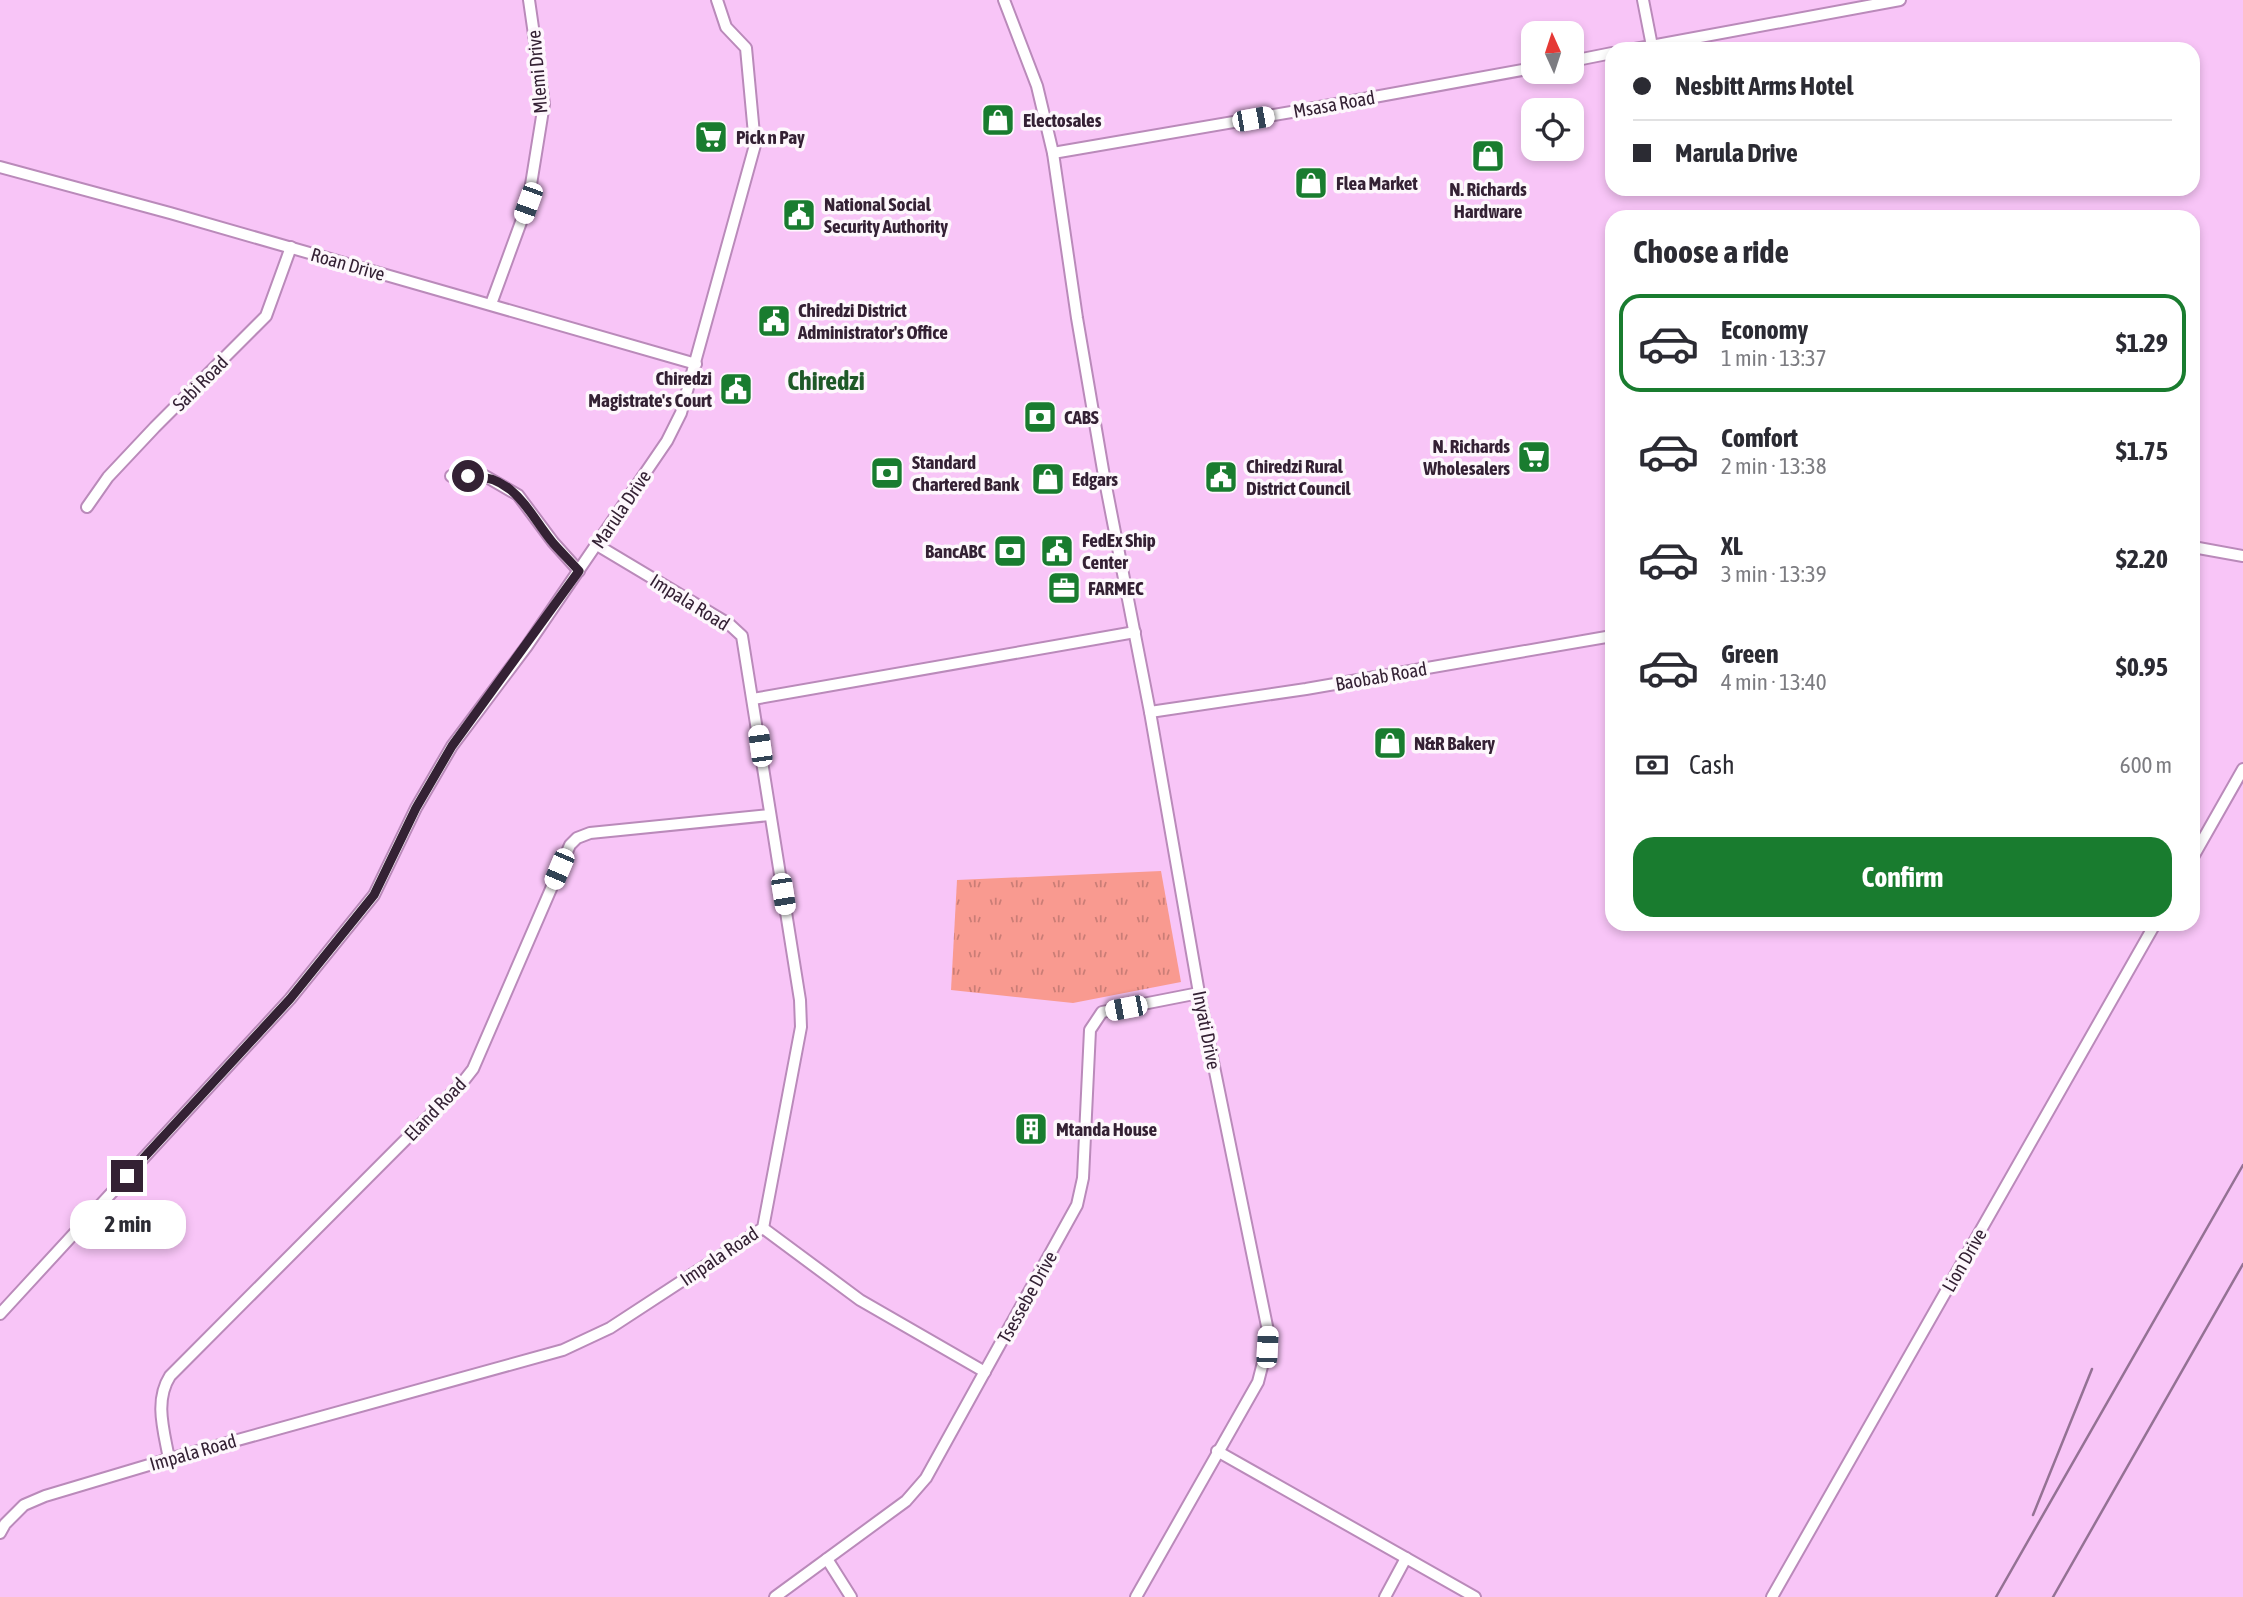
<!DOCTYPE html>
<html lang="en">
<head>
<meta charset="utf-8">
<style>
  :root { --surface:#fff; --page:#f7f7f7; --text:#2b2b33; --muted:#7c7c81; --line:#e1e1e2; --accent:#197c2f }
  body { margin:0; font-family:"Asap Condensed",sans-serif; background:var(--page); color:var(--text); height:100vh; display:flex; flex-direction:column; font-size:26px; white-space:nowrap }
  * { box-sizing:border-box; margin:0 }
  p { font-size:23px; color:var(--muted) }
  .icon { flex:none; width:38px; height:38px; fill:none; stroke:currentColor; stroke-width:2; stroke-linecap:round; stroke-linejoin:round }
  .map { position:relative; flex:1; overflow:hidden }
  .panel { position:absolute; left:1605px; top:210px; width:595px; height:721px; display:flex; flex-direction:column; background:var(--surface); border-radius:21px; box-shadow:0 4px 10px #0003 }
  .panel>* { flex:none }
  .top-card { position:absolute; left:1605px; top:42px; width:595px; height:154px; border-radius:21px; box-shadow:0 4px 10px #0003; display:grid; align-content:center; height:154px; padding:0 28px; background:var(--surface) }
  .needle { width:46px; rotate:357deg }
  .buttons { position:absolute; left:1521px; top:21px; display:grid; gap:14px }
  .buttons a { display:grid; place-items:center; width:63px; height:63px; border-radius:14px; background:var(--surface); box-shadow:0 4px 10px #0003; font-size:35px }
  .end { position:absolute; width:32px; height:32px; margin:-16px; border:9px solid #342134; background:#fff; box-shadow:0 0 0 4px #fff }
  .from { border-radius:50% }
  .bubble { position:absolute; height:49px; border-radius:21px; background:var(--surface); box-shadow:0 4px 10px #0003; font-size:23px; font-weight:700; line-height:49px; text-align:center }
  .car { position:absolute; width:21px; height:42px; margin:-21px -10px; border-radius:9px; box-shadow:0 0 5px 2px #0007; background:linear-gradient(#fff 24%,#345 0 40%,#fff 0 76%,#345 0 86%,#fff 0) }
  .top-card b { display:flex; align-items:center; gap:24px; height:66px; font-size:26px }
  .top-card b+b { border-top:2px solid var(--line) }
  .top-card i { width:18px; height:18px; background:var(--text) }
  ul { padding:0; list-style:none }
  li { display:flex; align-items:center; gap:21px; height:98px; margin:0 14px 10px; padding:0 14px; border:4px solid transparent; border-radius:21px }
  li div { flex:1 }
  li b { display:block; font-size:26px }
  li em { font-style:normal; font-weight:700 }
  li.active { border-color:var(--accent) }
  li>.icon { width:63px; height:63px; stroke-width:1.5 }
  h2 { padding:0 28px; font-size:32px; line-height:84px }
  .pay { display:flex; align-items:center; gap:18px; height:77px; padding:0 28px; font-size:26px }
  .pay p { margin-inline-start:auto }
  .primary-button { display:flex; gap:14px; margin-top:auto; padding:14px 28px }
  .primary-button a { flex:1; height:80px; border-radius:21px; background:var(--accent); color:#fff; font-size:28px; font-weight:700; line-height:80px; text-align:center }
  .map>svg:first-child { display:block }
</style>
</head>
<body>
<div class="map">
<svg width="2243" height="1597" viewBox="0 0 2243 1597">
  <defs>
    <pattern id="park-tufts" width="24" height="20" patternUnits="userSpaceOnUse" patternTransform="scale(1.75)"><rect width="24" height="20" fill="#f99a90"/><path d="M3 7l-1-3M5 7V3M7 7l1-3M15 17l-1-3M17 17v-4M19 17l1-3" fill="none" stroke="#ca7d76"/></pattern>
  </defs>
  <rect width="100%" height="100%" fill="#f8c5f7"/>
  <polygon fill="url(#park-tufts)" points="1161,871 1181,982 1073,1003 951,990 957,880"/>
  <g fill="none" stroke-linecap="round" stroke-linejoin="round">
    <defs>
      <g id="minor">
        <polyline points="1004,0 1037,86 1053,153 1077,318 1104,476 1150,712 1199,993 1268,1331 1267,1347 1258,1382 1136,1597"/>
        <polyline points="1643,0 1652,46"/>
        <polyline points="1635,49 1900,0"/>
        <polyline points="1572,61 1612,53"/>
        <polyline points="1053,153 1303,110 1533,68"/>
        <polyline points="0,167 170,213 696,364"/>
        <polyline points="491,304 528,203 544,104 529,0"/>
        <polyline points="451,476 485,476 518,495 553,542 579,571"/>
        <polyline points="87,507 108,477 155,427 266,316 291,247"/>
        <polyline points="2193,547 2243,556"/>
        <polyline points="753,699 1135,632"/>
        <polyline points="1150,712 1306,689 1612,636"/>
        <polyline points="2193,857 2243,769"/>
        <polyline points="763,1228 860,1300 985,1372"/>
        <polyline points="0,1314 290,999 374,895 416,808 452,746 527,646 667,441 681,413 755,145 746,48 726,27 717,0"/>
        <polyline points="1217,1451 1475,1597"/>
        <path d="M169 1459C164 1431 154 1401 170 1376L462 1083 473 1069 570 845 577 838 590 833 770 815"/>
        <polyline points="0,1533 5,1524 24,1505 45,1496 169,1459 563,1350 610,1328 763,1228 801,1027 800,1000 742,636 729,624 597,545"/>
        <polyline points="827,1559 851,1597"/>
        <polyline points="775,1597 906,1501 926,1478 1077,1205 1083,1178 1090,1030 1102,1012 1199,993"/>
        <polyline points="1385,1597 1406,1558"/>
        <polyline points="1772,1597 2155,924"/>
      </g>
    </defs>
    <use href="#minor" stroke="#ba8aba" stroke-width="14"/>
    <use href="#minor" stroke="#fff" stroke-width="10"/>
    <g stroke="#947294" stroke-width="2.5">
      <polyline points="2033,1515 2092,1369"/>
      <polyline points="1996,1597 2243,1165"/>
      <polyline points="2053,1597 2243,1264"/>
    </g>
  </g>
  <g fill="none" stroke-linecap="round" stroke-linejoin="round">
    <path stroke="#342134" stroke-width="9" d="M127 1176 290 999 374 895 416 808 452 746 579 571C570 561 561 552 553 543 527 511 515 475 468 476"/>
  </g>
  <defs>
    <symbol id="shop-square" viewBox="-11 -11 22 22"><rect x="-9" y="-9" width="18" height="18" rx="4" fill="#197c2f" stroke="#fdf7fc"/><path d="M-5-2.5h2.3a2.7 3.5 0 0 1 5.4 0H5L5.5 6h-11ZM-1.5-2.5h3a1.5 2.3 0 0 0-3 0Z" fill="#fff"/></symbol>
    <symbol id="supermarket-square" viewBox="-11 -11 22 22"><rect x="-9" y="-9" width="18" height="18" rx="4" fill="#197c2f" stroke="#fdf7fc"/><path d="M-6-5.5h2.5l.6 2H6L4.5 2H-2.5L-4.4-4H-6ZM-1.5 3.2a1.3 1.3 0 1 0 .1 0ZM3 3.2a1.3 1.3 0 1 0 .1 0Z" fill="#fff"/></symbol>
    <symbol id="civic-square" viewBox="-11 -11 22 22"><rect x="-9" y="-9" width="18" height="18" rx="4" fill="#197c2f" stroke="#fdf7fc"/><path d="M-.6-6.5H3V-4.5H.6V-3L4-1V1h2V6H-6V1h2V-1L-.6-3ZM-1.2 2.5V6h2.4V2.5Z" fill="#fff"/></symbol>
    <symbol id="bank-square" viewBox="-11 -11 22 22"><rect x="-9" y="-9" width="18" height="18" rx="4" fill="#197c2f" stroke="#fdf7fc"/><path d="M-6-4H6V4H-6ZM0-2.3a2.3 2.3 0 1 0 0 4.6a2.3 2.3 0 1 0 0-4.6Z" fill="#fff"/></symbol>
    <symbol id="office-square" viewBox="-11 -11 22 22"><rect x="-9" y="-9" width="18" height="18" rx="4" fill="#197c2f" stroke="#fdf7fc"/><path d="M-6-3h4V-5.5h4V-3h4V5H-6ZM-1-4.5V-3h2v-1.5ZM-6 0V1H6V0Z" fill="#fff"/></symbol>
    <symbol id="building-square" viewBox="-11 -11 22 22"><rect x="-9" y="-9" width="18" height="18" rx="4" fill="#197c2f" stroke="#fdf7fc"/><path d="M-4-6H4V6H1V3H-1V6H-4ZM-2.5-4.3h1.7v1.8h-1.7ZM.8-4.3h1.7v1.8H.8ZM-2.5-1h1.7V.8h-1.7ZM.8-1h1.7V.8H.8Z" fill="#fff"/></symbol>
  </defs>
  <g fill-rule="evenodd">
    <use href="#shop-square" x="979" y="101" width="38" height="38"/>
    <use href="#supermarket-square" x="692" y="118" width="38" height="38"/>
    <use href="#shop-square" x="1469" y="137" width="38" height="38"/>
    <use href="#shop-square" x="1292" y="164" width="38" height="38"/>
    <use href="#civic-square" x="780" y="196" width="38" height="38"/>
    <use href="#civic-square" x="755" y="302" width="38" height="38"/>
    <use href="#civic-square" x="717" y="370" width="38" height="38"/>
    <use href="#bank-square" x="1021" y="398" width="38" height="38"/>
    <use href="#supermarket-square" x="1515" y="438" width="38" height="38"/>
    <use href="#bank-square" x="868" y="454" width="38" height="38"/>
    <use href="#civic-square" x="1202" y="458" width="38" height="38"/>
    <use href="#shop-square" x="1029" y="460" width="38" height="38"/>
    <use href="#bank-square" x="991" y="532" width="38" height="38"/>
    <use href="#civic-square" x="1038" y="532" width="38" height="38"/>
    <use href="#office-square" x="1045" y="569" width="38" height="38"/>
    <use href="#shop-square" x="1371" y="724" width="38" height="38"/>
    <use href="#building-square" x="1012" y="1110" width="38" height="38"/>
  </g>
  <g text-anchor="middle" stroke-width="7" stroke-linejoin="round" paint-order="stroke">
    <g font-size="19" fill="#342134" stroke="#fdf7fc">
      <text transform="translate(537 72) rotate(-95)" y="7">Mlemi Drive</text>
      <text transform="translate(1334 104) rotate(-10)" y="7">Msasa Road</text>
      <text transform="translate(348 264) rotate(16)" y="7">Roan Drive</text>
      <text transform="translate(200 383) rotate(-45)" y="7">Sabi Road</text>
      <text transform="translate(621 509) rotate(-56)" y="7">Marula Drive</text>
      <text transform="translate(690 602) rotate(32)" y="7">Impala Road</text>
      <text transform="translate(1381 676) rotate(-10)" y="7">Baobab Road</text>
      <text transform="translate(1207 1030) rotate(79)" y="7">Inyati Drive</text>
      <text transform="translate(435 1109) rotate(-46)" y="7">Eland Road</text>
      <text transform="translate(719 1256) rotate(-34)" y="7">Impala Road</text>
      <text transform="translate(1964 1260) rotate(-60)" y="7">Lion Drive</text>
      <text transform="translate(1027 1297) rotate(-61)" y="7">Tsessebe Drive</text>
      <text transform="translate(193 1452) rotate(-16)" y="7">Impala Road</text>
    </g>
    <g font-size="19" font-weight="bold" fill="#342134" stroke="#fdf7fc" text-anchor="start">
      <text x="1023" y="127">Electosales</text>
      <text x="736" y="144">Pick n Pay</text>
      <text x="1336" y="190">Flea Market</text>
      <text x="1488" y="196" text-anchor="middle">N. Richards<tspan x="1488" dy="22">Hardware</tspan></text>
      <text x="824" y="211">National Social<tspan x="824" dy="22">Security Authority</tspan></text>
      <text x="798" y="317">Chiredzi District<tspan x="798" dy="22">Administrator's Office</tspan></text>
      <text x="712" y="385" text-anchor="end">Chiredzi<tspan x="712" dy="22">Magistrate's Court</tspan></text>
      <text x="1064" y="424">CABS</text>
      <text x="1510" y="453" text-anchor="end">N. Richards<tspan x="1510" dy="22">Wholesalers</tspan></text>
      <text x="912" y="469">Standard<tspan x="912" dy="22">Chartered Bank</tspan></text>
      <text x="1246" y="473">Chiredzi Rural<tspan x="1246" dy="22">District Council</tspan></text>
      <text x="1072" y="486">Edgars</text>
      <text x="1082" y="547">FedEx Ship<tspan x="1082" dy="22">Center</tspan></text>
      <text x="986" y="558" text-anchor="end">BancABC</text>
      <text x="1088" y="595">FARMEC</text>
      <text x="1414" y="750">N&amp;R Bakery</text>
      <text x="1056" y="1136">Mtanda House</text>
    </g>
    <g font-size="26" font-weight="bold" fill="#1f5928" stroke="#fdf7fc">
      <text x="826" y="390">Chiredzi</text>
    </g>
  </g>
</svg>
<div class="buttons">
<a><svg class="needle" viewBox="-14 -14 28 28"><path d="M0-13l5 13h-10z" fill="#e53935"/><path d="M0 13l5-13h-10z" fill="#7c7c81"/></svg></a>
<a><svg class="icon" aria-label="locate" viewBox="0 0 24 24"><circle cx="12" cy="12" r="6"/><path d="M12 2v4M12 18v4M2 12h4M18 12h4"/></svg></a>
</div>
<i class="end from" style="left:468px;top:476px"></i>
<i class="end" style="left:127px;top:1176px"></i>
<div class="bubble" style="left:70px;top:1200px;width:116px">2 min</div>
<i class="car" style="left:1253px;top:119px;rotate:80deg"></i>
<i class="car" style="left:528px;top:203px;rotate:200deg"></i>
<i class="car" style="left:760px;top:746px;rotate:352deg"></i>
<i class="car" style="left:559px;top:869px;rotate:203deg"></i>
<i class="car" style="left:783px;top:894px;rotate:171deg"></i>
<i class="car" style="left:1126px;top:1008px;rotate:259deg"></i>
<i class="car" style="left:1267px;top:1347px;rotate:3deg"></i>
<div class="top-card">
<b><i class="from"></i>Nesbitt Arms Hotel</b>
<b><i></i>Marula Drive</b>
</div>
<section class="panel">
<h2>Choose a ride</h2>
<ul>
<li class="active"><svg class="icon" aria-label="car" viewBox="0 0 24 24"><path d="M5 17H2v-5l4-1 3-4h7l3 4 3 1v5h-3M9 17h6M6 11h13"/><circle cx="7" cy="17" r="2"/><circle cx="17" cy="17" r="2"/></svg><div><b>Economy</b><p>1 min · 13:37</p></div><em>$1.29</em></li>
<li><svg class="icon" aria-label="car" viewBox="0 0 24 24"><path d="M5 17H2v-5l4-1 3-4h7l3 4 3 1v5h-3M9 17h6M6 11h13"/><circle cx="7" cy="17" r="2"/><circle cx="17" cy="17" r="2"/></svg><div><b>Comfort</b><p>2 min · 13:38</p></div><em>$1.75</em></li>
<li><svg class="icon" aria-label="car" viewBox="0 0 24 24"><path d="M5 17H2v-5l4-1 3-4h7l3 4 3 1v5h-3M9 17h6M6 11h13"/><circle cx="7" cy="17" r="2"/><circle cx="17" cy="17" r="2"/></svg><div><b>XL</b><p>3 min · 13:39</p></div><em>$2.20</em></li>
<li><svg class="icon" aria-label="car" viewBox="0 0 24 24"><path d="M5 17H2v-5l4-1 3-4h7l3 4 3 1v5h-3M9 17h6M6 11h13"/><circle cx="7" cy="17" r="2"/><circle cx="17" cy="17" r="2"/></svg><div><b>Green</b><p>4 min · 13:40</p></div><em>$0.95</em></li>
</ul>
<div class="pay"><svg class="icon" aria-label="cash" viewBox="0 0 24 24"><path d="M3 7h18v10H3z"/><circle cx="12" cy="12" r="2"/></svg>Cash<p>600 m</p></div>
<div class="primary-button"><a>Confirm</a></div>
</section>
</div>
</body>
</html>
